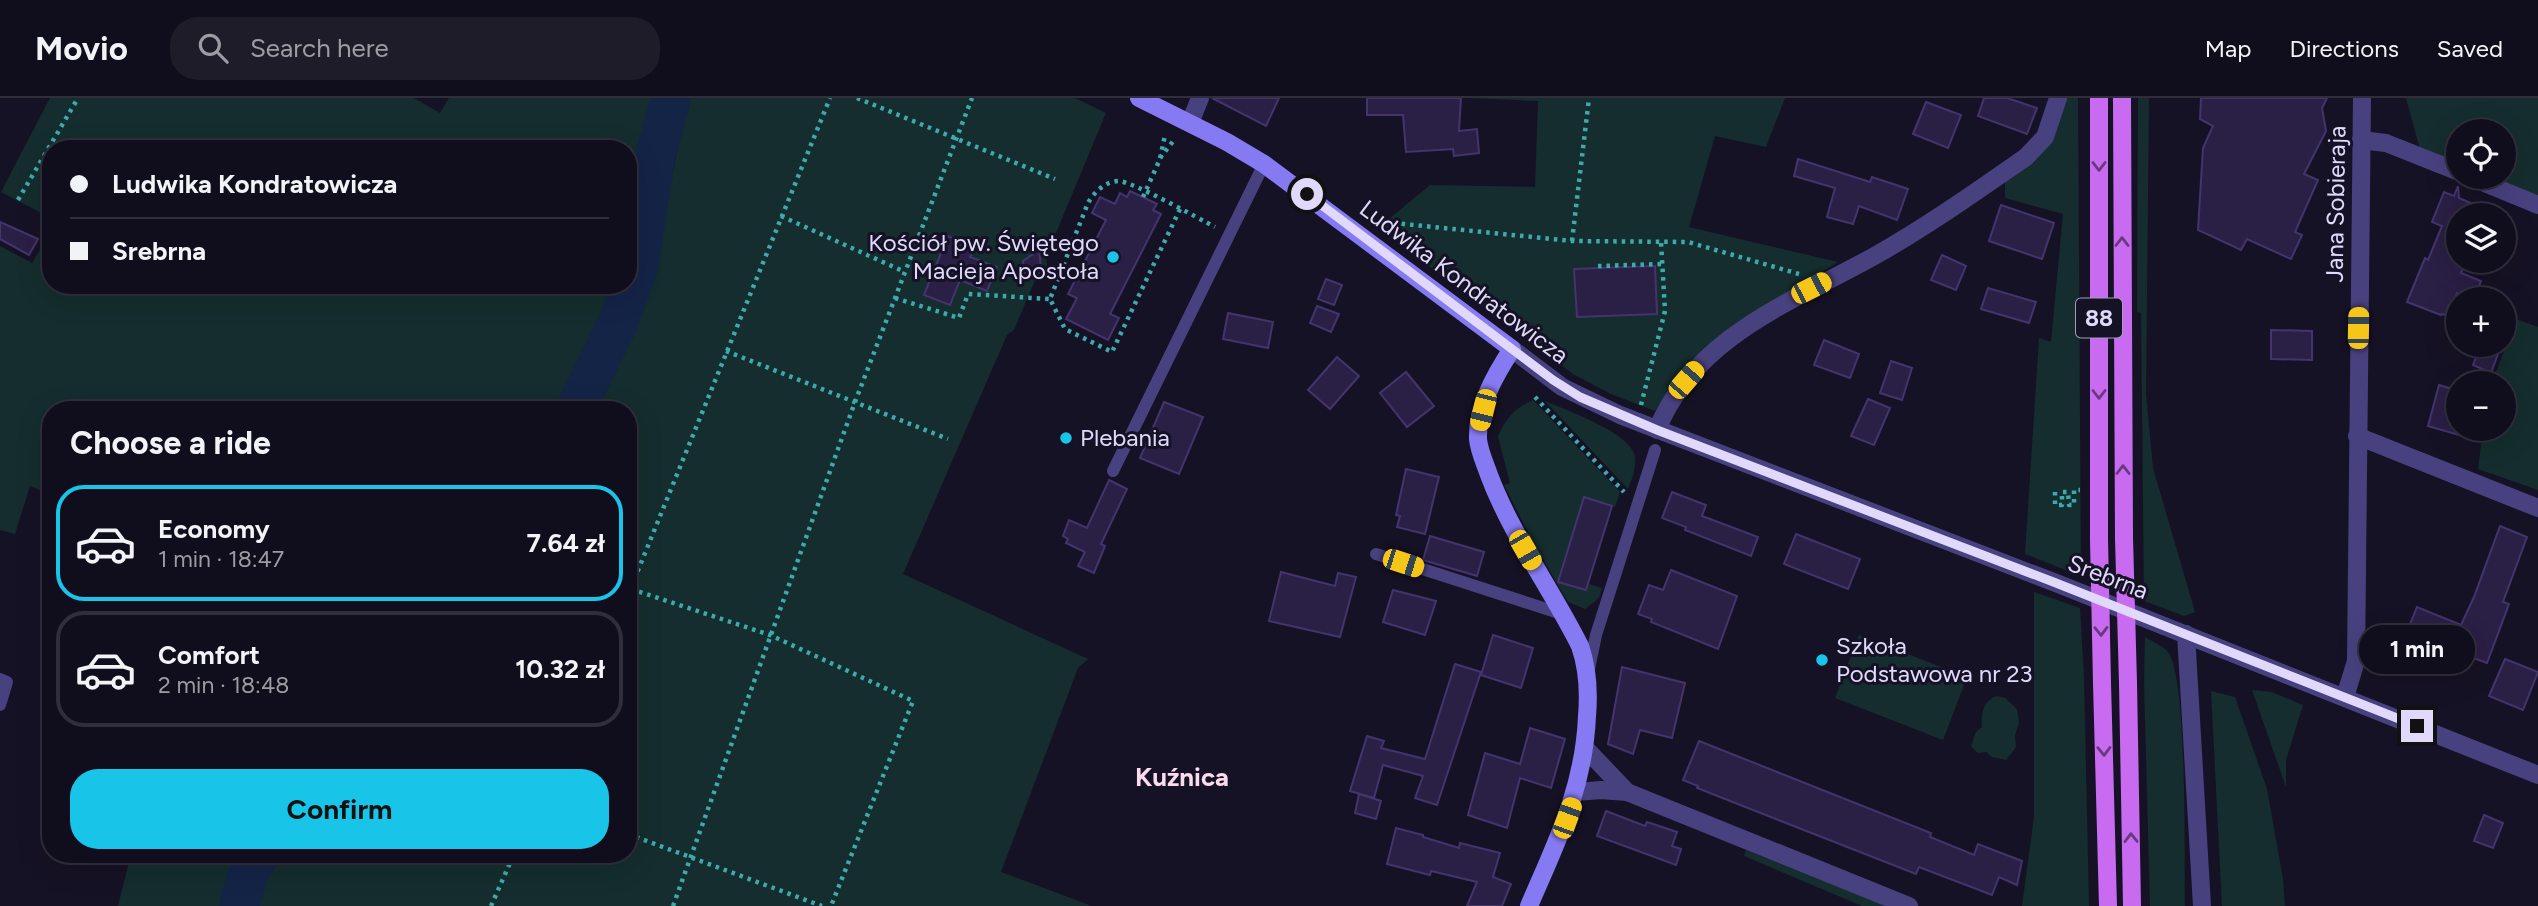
<!DOCTYPE html>
<html lang="en">
<head>
<meta charset="utf-8">
<style>
  :root { --surface:#100e1c; --page:#1e1c29; --text:#f1f3f6; --muted:#9c9ca3; --line:#302e3b; --accent:#18c4e8 }
  body { margin:0; font-family:Figtree,sans-serif; background:var(--page); color:var(--text); height:100vh; display:flex; flex-direction:column; font-size:26px; white-space:nowrap }
  * { box-sizing:border-box; margin:0 }
  p { font-size:23px; color:var(--muted) }
  .icon { flex:none; width:38px; height:38px; fill:none; stroke:currentColor; stroke-width:2; stroke-linecap:round; stroke-linejoin:round }
  .map { position:relative; flex:1; overflow:hidden }
  .panel { position:absolute; left:42px; top:303px; width:595px; height:462px; display:flex; flex-direction:column; background:var(--surface); border-radius:28px; box-shadow:0 7px 28px #0002,0 0 0 2px var(--line) }
  .panel>* { flex:none }
  .banner { position:absolute; left:42px; top:42px; width:595px; height:154px; border-radius:28px; box-shadow:0 7px 28px #0002,0 0 0 2px var(--line); display:grid; align-content:center; height:154px; padding:0 28px; background:var(--surface) }
  .buttons { position:absolute; left:2446px; top:21px; display:grid; gap:14px }
  .buttons a { display:grid; place-items:center; width:70px; height:70px; border-radius:50%; background:var(--surface); box-shadow:0 7px 28px #0002,0 0 0 2px var(--line); font-size:35px }
  .end { position:absolute; width:32px; height:32px; margin:-16px; border:9px solid #e0d9fb; background:#111; box-shadow:0 0 0 4px #111 }
  .from { border-radius:50% }
  .bubble { position:absolute; height:49px; border-radius:24px; background:var(--surface); box-shadow:0 7px 28px #0002,0 0 0 2px var(--line); font-size:23px; font-weight:700; line-height:49px; text-align:center }
  .car { position:absolute; width:21px; height:42px; margin:-21px -10px; border-radius:9px; box-shadow:0 0 5px 2px #0007; background:linear-gradient(#f5c518 24%,#345 0 40%,#f5c518 0 76%,#345 0 86%,#f5c518 0) }
  .banner b { display:flex; align-items:center; gap:24px; height:66px; font-size:26px }
  .banner b+b { border-top:2px solid var(--line) }
  .banner i { width:18px; height:18px; background:var(--text) }
  ul { padding:0; list-style:none }
  li { display:flex; align-items:center; gap:21px; height:116px; margin:0 14px 10px; padding:0 14px; border:4px solid var(--line); border-radius:28px }
  li div { flex:1 }
  li b { display:block; font-size:26px }
  li em { font-style:normal; font-weight:700 }
  li.on { border-color:var(--accent) }
  li>.icon { width:63px; height:63px; stroke-width:1.5 }
  h2 { padding:0 28px; font-size:32px; line-height:84px }
  .primary-button { display:flex; gap:14px; margin-top:auto; padding:14px 28px }
  .primary-button a { flex:1; height:80px; border-radius:28px; background:var(--accent); color:#111; font-size:28px; font-weight:700; line-height:80px; text-align:center }
  header { display:flex; align-items:center; gap:42px; box-sizing:border-box; height:98px; padding:0 35px; background:var(--surface); border-bottom:2px solid var(--line) }
  header strong { font-size:33px }
  nav { display:flex; gap:38px; margin-inline-start:auto; font-size:24px }
  .search { width:490px; height:63px; background:var(--page); display:flex; align-items:center; gap:18px; box-sizing:border-box; padding:0 24px; border-radius:28px; color:var(--muted); font-size:26px }
  .map>svg:first-child { display:block }
</style>
</head>
<body>
<header>
<strong>Movio</strong>
<div class="search"><svg class="icon" aria-label="search" viewBox="0 0 24 24"><circle cx="10" cy="10" r="6"/><path d="M15 15l6 6"/></svg>Search here</div>
<nav><a>Map</a><a>Directions</a><a>Saved</a></nav>
</header>
<div class="map">
<svg width="2538" height="808" viewBox="0 0 2538 808">
  <rect width="100%" height="100%" fill="#161225"/>
  <g fill="#152d2e">
    <polygon points="50,0 414,0 440,15 449,0 659,0 649,36 628,150 628,51 51,51 51,120 1,94"/>
    <polygon points="687,0 1075,0 1106,15 1046,159 1048,174 1035,182 1014,232 1007,237 903,476 1088,561 1078,570 1001,774 1092,808 254,808 274,756 628,756 628,312 595,311 640,219 658,154"/>
    <polygon points="1468,0 1785,0 1766,49 1715,38 1689,129 1838,164 1752,216 1670,290 1655,313 1611,296 1573,276 1378,130 1430,87 1535,89 1538,3"/>
    <polygon points="2061,0 2078,0 2081,478 2025,456 2039,240 2051,244 2063,116 2005,100 2005,83"/>
    <polygon points="2138,0 2149,0 2146,296 2153,370 2195,514 2184,518 2144,503 2141,215 2137,214"/>
    <polygon points="2406,0 2538,0 2538,99 2489,79 2504,79 2504,33 2459,33 2459,67 2420,51"/>
    <polygon points="51,133 51,187 616,187 598,234 562,311 51,312 51,397 30,388 15,436 0,432 0,148 32,165"/>
    <polygon points="2516,221 2538,229 2538,392 2478,371 2483,331 2504,331 2504,285 2492,285"/>
    <path d="M1533 302 1620 394 1615 409 1584 400 1558 483 1585 492 1589 486 1602 490 1599 500 1585 511 1568 504 1534 446 1504 387 1510 385 1498 338C1507 319 1514 311 1533 302Z"/>
    <path d="M1545 303C1566 312 1632 335 1635 359 1636 371 1632 381 1628 391Z"/>
    <polygon points="2034,494 2080,510 2084,579 2089,808 2022,808 2034,719"/>
    <polygon points="1859,537 1967,579 1943,642 1835,600"/>
    <path d="M2145 539C2152 543 2163 548 2168 554 2188 579 2184 766 2185 808H2150L2144 584Z"/>
    <polygon points="2252,592 2272,594 2303,607 2286,662 2286,689"/>
    <polygon points="2211,593 2235,599 2267,691 2283,781 2285,808 2222,808"/>
    <path d="M1997 598 2005 600 2017 611 2019 625 2015 637 2016 649 2006 662 1992 659 1986 654 1978 655 1971 648 1976 634 1982 629C1981 616 1983 602 1997 598Z"/>
    <polygon points="1746,752 1887,808 1862,808 1744,758"/>
    <polygon points="131,756 246,756 237,774 227,808 118,808"/>
  </g>
  <g fill="none" stroke-linecap="round" stroke-linejoin="round">
    <g stroke="#142447" stroke-width="40">
      <polyline points="575,312 618,225 638,169 656,55 671,0"/>
      <polyline points="239,808 248,777 260,756"/>
    </g>
  </g>
  <g fill="#2a1f44" stroke="#44346e" stroke-width="2">
    <polygon points="1212,0 1279,0 1266,28"/>
    <polygon points="1367,0 1461,0 1459,33 1477,31 1479,55 1454,58 1453,51 1406,54 1403,17 1367,17"/>
    <polygon points="1984,0 2007,0 2037,10 2027,36 1978,18"/>
    <polygon points="2201,0 2327,0 2322,10 2326,33 2304,76 2318,82 2295,134 2302,137 2291,161 2247,141 2241,152 2198,132 2203,50 2213,28 2200,21"/>
    <polygon points="1926,4 1961,17 1948,50 1913,36"/>
    <polygon points="1798,61 1870,84 1872,79 1908,91 1897,122 1859,108 1853,126 1827,119 1835,90 1794,78"/>
    <polygon points="2458,88 2459,100 2499,117 2459,117 2459,163 2466,163 2461,175 2481,183 2474,201 2457,195 2452,208 2449,207 2445,217 2442,216 2441,217 2407,204 2425,160 2428,162 2442,128 2432,124 2444,94 2454,98"/>
    <polygon points="1130,93 1157,106 1153,112 1161,116 1110,216 1119,220 1108,242 1066,221 1077,200 1068,196 1106,122 1092,115 1100,99 1115,106 1120,95 1127,99"/>
    <polygon points="2001,107 2054,125 2042,161 1989,143"/>
    <polygon points="0,124 38,141 29,157 0,141"/>
    <polygon points="948,138 975,149 970,159 997,169 987,193 960,182 950,207 924,197"/>
    <polygon points="1039,152 1041,170 1025,182 1023,163"/>
    <polygon points="1942,157 1966,168 1956,192 1931,182"/>
    <polygon points="1655,168 1657,216 1577,219 1574,171"/>
    <polygon points="1326,181 1342,187 1334,207 1318,201"/>
    <polygon points="1988,190 2036,204 2029,225 1981,211"/>
    <polygon points="1317,208 1339,216 1331,234 1310,225"/>
    <polygon points="1228,215 1273,224 1268,250 1223,241"/>
    <polygon points="2271,232 2312,233 2312,262 2271,261"/>
    <polygon points="1824,242 1859,256 1850,280 1814,267"/>
    <polygon points="2480,249 2498,256 2491,275 2473,267"/>
    <polygon points="1337,259 1359,278 1330,311 1308,292"/>
    <polygon points="1891,263 1912,270 1902,302 1880,295"/>
    <polygon points="1406,274 1434,308 1407,329 1380,295"/>
    <polygon points="2439,287 2459,293 2459,337 2428,328"/>
    <polygon points="1868,301 1890,310 1874,347 1851,338"/>
    <polygon points="1164,304 1203,319 1179,376 1140,360"/>
    <polygon points="1406,371 1439,379 1425,436 1397,429 1400,418 1396,417"/>
    <polygon points="1109,382 1127,391 1101,446 1105,448 1094,475 1078,468 1085,454 1066,445 1068,441 1063,438 1069,422 1087,430"/>
    <polygon points="1672,394 1706,407 1702,418 1758,439 1751,458 1685,432 1686,429 1662,420"/>
    <polygon points="1584,399 1612,408 1586,492 1558,484"/>
    <polygon points="2500,428 2527,439 2503,504 2509,506 2487,565 2448,551 2442,565 2433,562 2433,564 2400,551 2417,509 2461,527 2474,499"/>
    <polygon points="1796,436 1860,461 1848,491 1784,466"/>
    <polygon points="1430,438 1484,454 1477,478 1423,462"/>
    <polygon points="1671,472 1737,498 1718,551 1651,524 1652,521 1638,516 1649,487 1663,492"/>
    <polygon points="1281,474 1335,488 1338,475 1356,479 1340,539 1269,523"/>
    <polygon points="1393,492 1436,503 1425,537 1383,524"/>
    <polygon points="1493,537 1533,550 1521,590 1481,577"/>
    <polygon points="2505,561 2538,574 2523,612 2489,598"/>
    <polygon points="1455,566 1481,574 1437,707 1415,700 1423,678 1383,667 1374,700 1350,693 1367,638 1384,643 1381,650 1425,661"/>
    <polygon points="1622,569 1685,585 1672,640 1640,632 1633,656 1608,646"/>
    <polygon points="1530,630 1565,641 1551,690 1520,680 1507,730 1468,717 1485,655 1520,666"/>
    <polygon points="1699,643 1931,735 1930,739 1974,757 1978,746 2022,763 2017,787 1999,779 1992,797 1919,769 1916,776 1697,690 1698,688 1683,682"/>
    <polygon points="1359,696 1381,703 1376,721 1355,715"/>
    <polygon points="1606,713 1645,728 1647,724 1677,734 1672,748 1681,751 1676,767 1597,738"/>
    <polygon points="2484,717 2503,725 2493,750 2474,743"/>
    <polygon points="1396,730 1423,737 1423,739 1459,750 1460,745 1500,755 1493,779 1511,786 1502,808 1467,808 1477,784 1431,773 1430,777 1387,766"/>
  </g>
  <g fill="none" stroke-linecap="round" stroke-linejoin="round">
    <g stroke="#3cabad" stroke-width="4.5" stroke-dasharray="3.5 5" stroke-linecap="butt">
      <polyline points="857,0 1055,81"/>
      <polyline points="1160,60 1174,42"/>
      <polyline points="1143,99 1160,61 1165,37"/>
      <polyline points="18,102 78,0"/>
      <path d="M1180 111 1112 254 1065 231 1050 201 1088 105C1094 94 1106 83 1119 83 1133 84 1198 120 1215 129"/>
      <polyline points="781,118 905,174"/>
      <polyline points="1378,129 1384,124 1572,143 1688,144 1799,176"/>
      <polyline points="1572,143 1589,0"/>
      <polyline points="1598,168 1663,166"/>
      <polyline points="895,200 959,220 968,196 1050,201"/>
      <polyline points="726,253 948,341"/>
      <polyline points="1535,299 1624,394"/>
      <polyline points="1641,307 1665,213 1661,144"/>
      <polyline points="2055,394 2055,407 2062,407 2062,394 2068,394 2069,407 2074,407 2074,392 2080,392"/>
      <polyline points="631,491 770,537 913,603 831,808"/>
      <polyline points="628,497 830,0"/>
      <polyline points="628,736 822,808"/>
      <polyline points="491,808 514,756"/>
      <polyline points="673,808 855,304 972,0"/>
    </g>
    <g stroke="#48417f" stroke-width="12">
      <polyline points="1113,373 1264,66"/>
      <polyline points="1376,456 1562,516"/>
      <polyline points="1589,571 1596,537 1655,352"/>
      <polyline points="0,581 7,584 0,607"/>
    </g>
    <g stroke="#48417f" stroke-width="18">
      <polyline points="1190,25 1200,0"/>
      <polyline points="2361,42 2386,45 2459,74"/>
      <polyline points="2470,79 2538,107"/>
      <polyline points="1512,251 1562,289 1620,317 2056,485 2538,677"/>
      <path d="M1657 332C1695 237 1795 203 1878 156 1929 127 1977 93 2026 59L2045 39 2058 0"/>
      <polyline points="2357,338 2538,410"/>
      <polyline points="2186,536 2202,808"/>
      <polyline points="2345,599 2356,563 2362,0"/>
      <polyline points="1586,651 1627,694"/>
      <polyline points="1576,694 1601,692 1627,694 1909,808"/>
    </g>
    <path stroke="#867af2" stroke-width="18" d="M1139 0 1227 44 1264 66 1512 251C1495 277 1477 308 1478 341 1479 353 1485 365 1489 377 1512 438 1551 490 1580 548 1588 571 1589 594 1587 618 1584 690 1557 743 1529 808"/>
    <g stroke="#c96bf0" stroke-width="18">
      <polyline points="2099,0 2099,441"/>
      <polyline points="2122,0 2124,440"/>
      <polyline points="2102,585 2108,808"/>
      <polyline points="2128,585 2132,808"/>
    </g>
    <g stroke="#c96bf0" stroke-width="18">
      <polyline points="2124,440 2128,585"/>
      <polyline points="2099,441 2102,585"/>
    </g>
  </g>
  <defs><path id="oneway-chevron" d="M-2-3.5L2.5 0L-2 3.5" fill="none" stroke-width="1.6" stroke-linecap="round" stroke-linejoin="round" transform="scale(1.75)"/></defs>
  <g stroke="#673a80">
    <use href="#oneway-chevron" transform="translate(2099 68) rotate(90)"/>
    <use href="#oneway-chevron" transform="translate(2122 144) rotate(-90)"/>
    <use href="#oneway-chevron" transform="translate(2099 296) rotate(90)"/>
    <use href="#oneway-chevron" transform="translate(2123 372) rotate(-90)"/>
    <use href="#oneway-chevron" transform="translate(2101 533) rotate(89)"/>
    <use href="#oneway-chevron" transform="translate(2104 653) rotate(89)"/>
    <use href="#oneway-chevron" transform="translate(2131 740) rotate(-91)"/>
  </g>
  <g fill="none" stroke-linecap="round" stroke-linejoin="round">
    <polyline stroke="#e0d9fb" stroke-width="9" points="1307,96 1553,282 1580,299 1657,332 2056,485 2417,628"/>
  </g>
  <g fill="#18c4e8" stroke="#161225" stroke-width="2.5">
    <circle cx="1113" cy="159" r="7"/>
    <circle cx="1066" cy="340" r="7"/>
    <circle cx="1822" cy="562" r="7"/>
  </g>
  <g text-anchor="middle" stroke-width="6" stroke-linejoin="round" paint-order="stroke">
    <rect fill="#161225" stroke="#a39dbb" stroke-width="2" x="2076" y="200.5" width="46" height="39" rx="5"/>
    <g font-size="23" font-weight="bold" fill="#e0d9fb">
      <text x="2099" y="228">88</text>
    </g>
    <g font-size="24" fill="#e0d9fb" stroke="#161225">
      <text transform="translate(2336 106) rotate(-89)" y="8">Jana Sobieraja</text>
      <text transform="translate(1464 184) rotate(37)" y="8">Ludwika Kondratowicza</text>
      <text transform="translate(2108 479) rotate(21)" y="8">Srebrna</text>
    </g>
    <g font-size="24" fill="#e0d9fb" stroke="#161225" text-anchor="start">
      <text x="1099" y="153" text-anchor="end">Kościół pw. Świętego<tspan x="1099" dy="28">Macieja Apostoła</tspan></text>
      <text x="1080" y="348">Plebania</text>
      <text x="1836" y="556">Szkoła<tspan x="1836" dy="28">Podstawowa nr 23</tspan></text>
    </g>
    <g font-size="26" font-weight="bold" fill="#fbdbed" stroke="#161225">
      <text x="1182" y="688">Kuźnica</text>
    </g>
  </g>
</svg>
<div class="buttons">
<a><svg class="icon" aria-label="locate" viewBox="0 0 24 24"><circle cx="12" cy="12" r="6"/><path d="M12 2v4M12 18v4M2 12h4M18 12h4"/></svg></a>
<a><svg class="icon" aria-label="layers" viewBox="0 0 24 24"><path d="M12 4l9 5-9 5-9-5zM3 14l9 5 9-5"/></svg></a>
<a>+</a>
<a>−</a>
</div>
<i class="end from" style="left:1307px;top:96px"></i>
<i class="end" style="left:2417px;top:628px"></i>
<div class="bubble" style="left:2359px;top:527px;width:116px">1 min</div>
<i class="car" style="left:1811px;top:190px;rotate:63deg"></i>
<i class="car" style="left:2358px;top:230px;rotate:1deg"></i>
<i class="car" style="left:1686px;top:282px;rotate:41deg"></i>
<i class="car" style="left:1483px;top:312px;rotate:194deg"></i>
<i class="car" style="left:1525px;top:452px;rotate:150deg"></i>
<i class="car" style="left:1403px;top:465px;rotate:108deg"></i>
<i class="car" style="left:1567px;top:720px;rotate:20deg"></i>
<div class="banner">
<b><i class="from"></i>Ludwika Kondratowicza</b>
<b><i></i>Srebrna</b>
</div>
<section class="panel">
<h2>Choose a ride</h2>
<ul>
<li class="on"><svg class="icon" aria-label="car" viewBox="0 0 24 24"><path d="M5 17H2v-5l4-1 3-4h7l3 4 3 1v5h-3M9 17h6M6 11h13"/><circle cx="7" cy="17" r="2"/><circle cx="17" cy="17" r="2"/></svg><div><b>Economy</b><p>1 min · 18:47</p></div><em>7.64 zł</em></li>
<li><svg class="icon" aria-label="car" viewBox="0 0 24 24"><path d="M5 17H2v-5l4-1 3-4h7l3 4 3 1v5h-3M9 17h6M6 11h13"/><circle cx="7" cy="17" r="2"/><circle cx="17" cy="17" r="2"/></svg><div><b>Comfort</b><p>2 min · 18:48</p></div><em>10.32 zł</em></li>
</ul>
<div class="primary-button"><a>Confirm</a></div>
</section>
</div>
</body>
</html>
